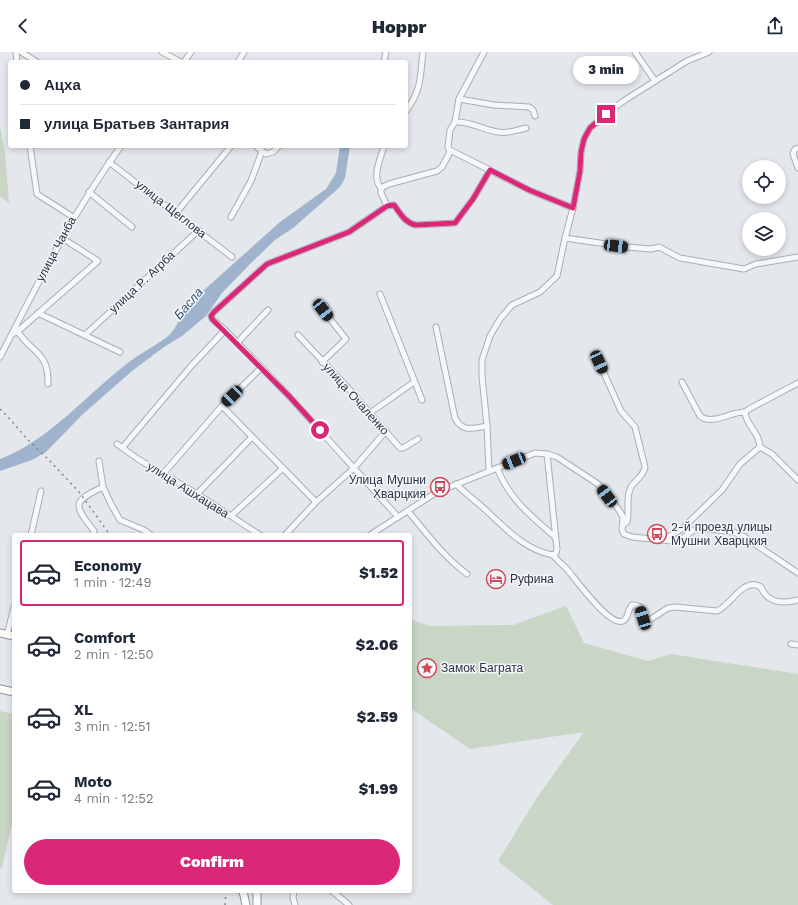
<!DOCTYPE html>
<html lang="en">
<head>
<meta charset="utf-8">
<style>
  :root { --surface:#fff; --page:#f6f6f7; --text:#1f2937; --muted:#747a83; --line:#e0e1e3; --accent:#db2777 }
  body { margin:0; font-family:"Work Sans",sans-serif; background:var(--page); color:var(--text); height:100vh; display:flex; flex-direction:column; font-size:15px; white-space:nowrap }
  * { box-sizing:border-box; margin:0 }
  p { font-size:13px; color:var(--muted) }
  .icon { flex:none; width:22px; height:22px; fill:none; stroke:currentColor; stroke-width:2; stroke-linecap:round; stroke-linejoin:round }
  .map { position:relative; flex:1; overflow:hidden }
  .panel { position:absolute; left:12px; top:481px; width:400px; height:360px; display:flex; flex-direction:column; background:var(--surface); border-radius:4px; box-shadow:0 2px 6px #0003 }
  .panel>* { flex:none }
  .guide { position:absolute; left:8px; top:8px; width:400px; height:88px; border-radius:4px; box-shadow:0 2px 6px #0003; display:grid; align-content:center; height:88px; padding:0 12px; background:var(--surface) }
  .fabs { position:absolute; left:742px; top:108px; display:grid; gap:8px }
  .fabs a { display:grid; place-items:center; width:44px; height:44px; border-radius:50%; background:var(--surface); box-shadow:0 2px 6px #0003; font-size:20px }
  .end { position:absolute; width:18px; height:18px; margin:-9px; border:5px solid #db2777; background:#fff; box-shadow:0 0 0 2px #fff }
  .from { border-radius:50% }
  .bubble { position:absolute; height:28px; border-radius:14px; background:var(--surface); box-shadow:0 2px 6px #0003; font-size:13px; font-weight:800; line-height:28px; text-align:center }
  .car { position:absolute; width:12px; height:24px; margin:-12px -6px; border-radius:5px; box-shadow:0 0 3px 1px #0007; background:linear-gradient(#222 24%,#8ab4d8 0 40%,#222 0 76%,#8ab4d8 0 86%,#222 0) }
  .guide b { display:flex; align-items:center; gap:14px; height:38px; font-size:15px }
  .guide b+b { border-top:1px solid var(--line) }
  .guide i { width:10px; height:10px; background:var(--text) }
  ul { padding:7px 0 0; list-style:none }
  li { display:flex; align-items:center; gap:12px; height:66px; margin:0 8px 6px; padding:0 4px; border:2px solid transparent; border-radius:4px }
  li div { flex:1 }
  li b { display:block; font-size:15px }
  li em { font-style:normal; font-weight:800 }
  li.on { border-color:var(--accent) }
  li>.icon { width:36px; height:36px; stroke-width:1.5 }
  .cta { display:flex; gap:8px; margin-top:auto; padding:8px 12px }
  .cta a { flex:1; height:46px; border-radius:24px; background:var(--accent); color:#fff; font-size:16px; font-weight:800; line-height:46px; text-align:center }
  header { display:flex; justify-content:space-between; align-items:center; height:52px; padding:0 12px; background:var(--surface); font-size:18px; font-weight:800 }
  .map>svg:first-child { display:block }
</style>
</head>
<body>
<header><svg class="icon" aria-label="back" viewBox="0 0 24 24"><path d="M15 5l-7 7 7 7"/></svg>Hoppr<svg class="icon" aria-label="share" viewBox="0 0 24 24"><path d="M12 15V3M7 8l5-5 5 5M5 13v7h14v-7"/></svg></header>
<div class="map">
<svg width="798" height="853" viewBox="0 0 798 853">
  <rect width="100%" height="100%" fill="#e4e7ec"/>
  <g fill="#c9d6c5">
    <polygon points="0,74 5,100 9,151 0,144"/>
    <polygon points="566,554 584,591 648,609 671,602 798,622 798,853 553,853 498,809 536,747 584,680 470,697 410,656 410,567 430,574 513,573"/>
    <polygon points="0,659 14,662 14,762 2,816 0,816"/>
  </g>
  <path fill="#9fb4cc" d="M340 94H350L345 126 340 135 293 176 275 188 250 212 222 241 206 264 182 284 164 295 132 319 83 362 46 400 32 408 0 419V407C50 388 87 342 129 310 141 301 155 294 167 285 176 277 180 267 184 256L280 170 326 137 336 121Z"/>
  <g fill="none" stroke-linecap="round" stroke-linejoin="round">
    <defs>
      <g id="minor">
        <polyline points="16,0 17,10"/>
        <polyline points="21,0 37,10"/>
        <polyline points="162,0 181,10"/>
        <polyline points="635,0 655,29"/>
        <polyline points="184,10 191,0"/>
        <polyline points="238,10 244,0"/>
        <polyline points="384,10 386,0"/>
        <polyline points="459,47 494,53 529,55 533,58 535,64"/>
        <path d="M406 59C422 37 420 25 423 0"/>
        <path d="M455 70C470 69 484 78 498 80 508 82 517 78 526 76"/>
        <polyline points="30,94 37,142 73,165"/>
        <polyline points="256,94 266,102 273,100 279,94"/>
        <path d="M384 94C381 106 371 125 381 136V141L387 154"/>
        <polyline points="798,96 795,97 793,102 798,116"/>
        <polyline points="450,98 529,138 573,156"/>
        <polyline points="109,110 232,205"/>
        <polyline points="381,136 389,132 437,119 442,115 450,100 448,95 450,78 455,70 459,47 484,0"/>
        <polyline points="89,140 132,175"/>
        <polyline points="176,161 231,94"/>
        <polyline points="231,165 251,129 262,99"/>
        <polyline points="565,186 627,195 651,197 659,195 680,206 744,217 756,212 798,205"/>
        <polyline points="380,242 422,348"/>
        <polyline points="38,261 120,300"/>
        <path d="M436 275 455 366C463 381 473 376 487 374"/>
        <path d="M17 278C30 301 49 298 48 332"/>
        <polyline points="12,282 17,280 98,209 62,186"/>
        <polyline points="85,283 199,178"/>
        <polyline points="298,283 348,336 400,396 403,396 418,387"/>
        <polyline points="237,291 268,258"/>
        <path d="M0 305C37 233 73 160 121 94"/>
        <polyline points="322,310 346,287 323,258 326,254"/>
        <path d="M599 310 621 359 635 375 645 415C644 424 635 428 631 435 625 446 630 459 627 470L623 473"/>
        <polyline points="193,312 225,278"/>
        <path d="M682 330 700 364C712 374 732 359 745 360"/>
        <polyline points="222,354 316,450"/>
        <polyline points="370,361 414,330"/>
        <polyline points="117,392 138,407 197,442 260,483"/>
        <polyline points="123,395 192,313"/>
        <polyline points="760,395 772,402 798,428"/>
        <polyline points="547,402 557,497 556,501 553,503"/>
        <polyline points="99,409 103,435 111,452 120,468 144,478 151,483"/>
        <path d="M497 416C510 448 530 463 555 485"/>
        <polyline points="489,419 487,374 482,324 482,308 490,284 500,267 512,253 540,240 557,224 565,186 573,156 580,119 581,100 584,87 590,76 606,62 625,48 687,9 709,0"/>
        <polyline points="163,422 222,354 261,316"/>
        <path d="M456 432C467 443 480 452 491 463 510 481 527 498 553 503"/>
        <polyline points="197,442 252,385"/>
        <path d="M408 459C426 481 444 505 467 522"/>
        <polyline points="231,464 283,416"/>
        <path d="M398 465 288 343 225 278 212 267 211 264 214 260 267 212 349 180 387 154 394 153C400 161 405 171 416 173L455 171 473 147 490 118"/>
        <polyline points="31,483 41,439"/>
        <path d="M93 483 94 479C74 453 71 450 103 435"/>
        <polyline points="285,483 316,450 354,416 386,379"/>
        <polyline points="370,483 437,440 535,401 547,402 557,405 598,432 619,458 623,465 622,478 624,482 632,485 672,489 683,486 694,478 701,476 733,480 743,484 798,521"/>
        <path d="M663 486 672 483 683 476 722 438 740 412 760 395C759 379 746 374 745 360L749 357 798 331"/>
        <path d="M553 503C557 508 561 512 566 516 575 526 609 575 623 569 628 567 628 557 632 553H636L640 555 645 568 648 569 668 556 675 555 717 559C731 554 743 524 761 535 767 551 783 552 798 548"/>
        <polyline points="7,583 14,555"/>
        <polyline points="791,592 798,593"/>
        <polyline points="294,839 293,845 295,853"/>
        <polyline points="332,839 349,853"/>
      </g>
      <g id="highway">
        <polyline points="0,581 14,584"/>
        <polyline points="0,637 14,640"/>
        <polyline points="243,839 246,853"/>
        <polyline points="257,839 257,853"/>
      </g>
    </defs>
    <use href="#minor" stroke="#a9aeb7" stroke-width="7"/>
    <use href="#highway" stroke="#8b94a3" stroke-width="9"/>
    <use href="#minor" stroke="#f7f8fa" stroke-width="5"/>
    <use href="#highway" stroke="#fff" stroke-width="7"/>
    <g stroke="#7d8696" stroke-width="1.5" stroke-dasharray="2 4" stroke-linecap="butt">
      <polyline points="0,357 8,365 28,388 49,408 80,441 110,483"/>
      <polyline points="225,853 226,839"/>
    </g>
  </g>
  <g fill="none" stroke-linecap="round" stroke-linejoin="round">
    <path stroke="#db2777" stroke-width="5" d="M320 378 288 343 212 267 211 264 214 260 267 212 349 180 387 154 394 153C400 161 405 171 416 173L455 171 473 147 490 118 529 138 573 156 580 119 581 100 584 87 590 76 606 62"/>
  </g>
  <defs>
    <symbol id="bus-ring" viewBox="-11 -11 22 22"><circle r="9.5" fill="#f4f6f9" stroke="#d1495b" stroke-width="1.5"/><path d="M-5-6H5V4H4V6H2V4H-2V6H-4V4H-5ZM-3.5-4V0h7V-4ZM-3.5 1.2v1.5H-2V1.2ZM2 1.2v1.5H3.5V1.2Z" fill="#d1495b"/></symbol>
    <symbol id="hotel-ring" viewBox="-11 -11 22 22"><circle r="9.5" fill="#f4f6f9" stroke="#d1495b" stroke-width="1.5"/><path d="M-6-4.5h1.5V1H6V5H4.5V3h-9V5H-6ZM-4 0a1.8 1.8 0 1 1 3.6 0ZM.5 0V-2.5h3Q6-2.5 6 0Z" fill="#d1495b"/></symbol>
    <symbol id="sight-ring" viewBox="-11 -11 22 22"><circle r="9.5" fill="#f4f6f9" stroke="#d1495b" stroke-width="1.5"/><path d="M0-6L1.8-2.2L6-1.7L2.9 1.2L3.7 5.4L0 3.3L-3.7 5.4L-2.9 1.2L-6-1.7L-1.8-2.2Z" fill="#d1495b"/></symbol>
  </defs>
  <g fill-rule="evenodd">
    <use href="#bus-ring" x="429" y="424" width="22" height="22"/>
    <use href="#bus-ring" x="646" y="471" width="22" height="22"/>
    <use href="#hotel-ring" x="485" y="516" width="22" height="22"/>
    <use href="#sight-ring" x="416" y="605" width="22" height="22"/>
  </g>
  <g text-anchor="middle" stroke-width="3" stroke-linejoin="round" paint-order="stroke">
    <g font-size="12" fill="#2b3445" stroke="#f4f6f9">
      <text transform="translate(171 157) rotate(38)" y="4">улица Щеглова</text>
      <text transform="translate(56 197) rotate(-62)" y="4">улица Чанба</text>
      <text transform="translate(142 230) rotate(-43)" y="4">улица Р. Агрба</text>
      <text transform="translate(356 347) rotate(48)" y="4">улица Очаленко</text>
      <text transform="translate(188 438) rotate(32)" y="4">улица Ашхацава</text>
    </g>
    <g font-size="12" fill="#2b3445" stroke="#f4f6f9" text-anchor="start">
      <text x="426" y="432" text-anchor="end">Улица Мушни<tspan x="426" dy="14">Хварцкия</tspan></text>
      <text x="671" y="479">2-й проезд улицы<tspan x="671" dy="14">Мушни Хварцкия</tspan></text>
      <text x="510" y="531">Руфина</text>
      <text x="441" y="620">Замок Баграта</text>
    </g>
    <g font-size="13" font-style="italic" fill="#34527a" stroke="#f4f6f9">
      <text transform="translate(188 251) rotate(-49)" y="5">Басла</text>
    </g>
  </g>
</svg>
<div class="fabs">
<a><svg class="icon" aria-label="locate" viewBox="0 0 24 24"><circle cx="12" cy="12" r="6"/><path d="M12 2v4M12 18v4M2 12h4M18 12h4"/></svg></a>
<a><svg class="icon" aria-label="layers" viewBox="0 0 24 24"><path d="M12 4l9 5-9 5-9-5zM3 14l9 5 9-5"/></svg></a>
</div>
<i class="end from" style="left:320px;top:378px"></i>
<i class="end" style="left:606px;top:62px"></i>
<div class="bubble" style="left:573px;top:4px;width:66px">3 min</div>
<i class="car" style="left:616px;top:194px;rotate:97deg"></i>
<i class="car" style="left:323px;top:258px;rotate:142deg"></i>
<i class="car" style="left:599px;top:310px;rotate:155deg"></i>
<i class="car" style="left:232px;top:344px;rotate:226deg"></i>
<i class="car" style="left:514px;top:409px;rotate:248deg"></i>
<i class="car" style="left:607px;top:444px;rotate:323deg"></i>
<i class="car" style="left:643px;top:566px;rotate:343deg"></i>
<div class="guide">
<b><i class="from"></i>Ацха</b>
<b><i></i>улица Братьев Зантария</b>
</div>
<section class="panel">
<ul>
<li class="on"><svg class="icon" aria-label="car" viewBox="0 0 24 24"><path d="M5 17H2v-5l4-1 3-4h7l3 4 3 1v5h-3M9 17h6M6 11h13"/><circle cx="7" cy="17" r="2"/><circle cx="17" cy="17" r="2"/></svg><div><b>Economy</b><p>1 min · 12:49</p></div><em>$1.52</em></li>
<li><svg class="icon" aria-label="car" viewBox="0 0 24 24"><path d="M5 17H2v-5l4-1 3-4h7l3 4 3 1v5h-3M9 17h6M6 11h13"/><circle cx="7" cy="17" r="2"/><circle cx="17" cy="17" r="2"/></svg><div><b>Comfort</b><p>2 min · 12:50</p></div><em>$2.06</em></li>
<li><svg class="icon" aria-label="car" viewBox="0 0 24 24"><path d="M5 17H2v-5l4-1 3-4h7l3 4 3 1v5h-3M9 17h6M6 11h13"/><circle cx="7" cy="17" r="2"/><circle cx="17" cy="17" r="2"/></svg><div><b>XL</b><p>3 min · 12:51</p></div><em>$2.59</em></li>
<li><svg class="icon" aria-label="car" viewBox="0 0 24 24"><path d="M5 17H2v-5l4-1 3-4h7l3 4 3 1v5h-3M9 17h6M6 11h13"/><circle cx="7" cy="17" r="2"/><circle cx="17" cy="17" r="2"/></svg><div><b>Moto</b><p>4 min · 12:52</p></div><em>$1.99</em></li>
</ul>
<div class="cta"><a>Confirm</a></div>
</section>
</div>
</body>
</html>
